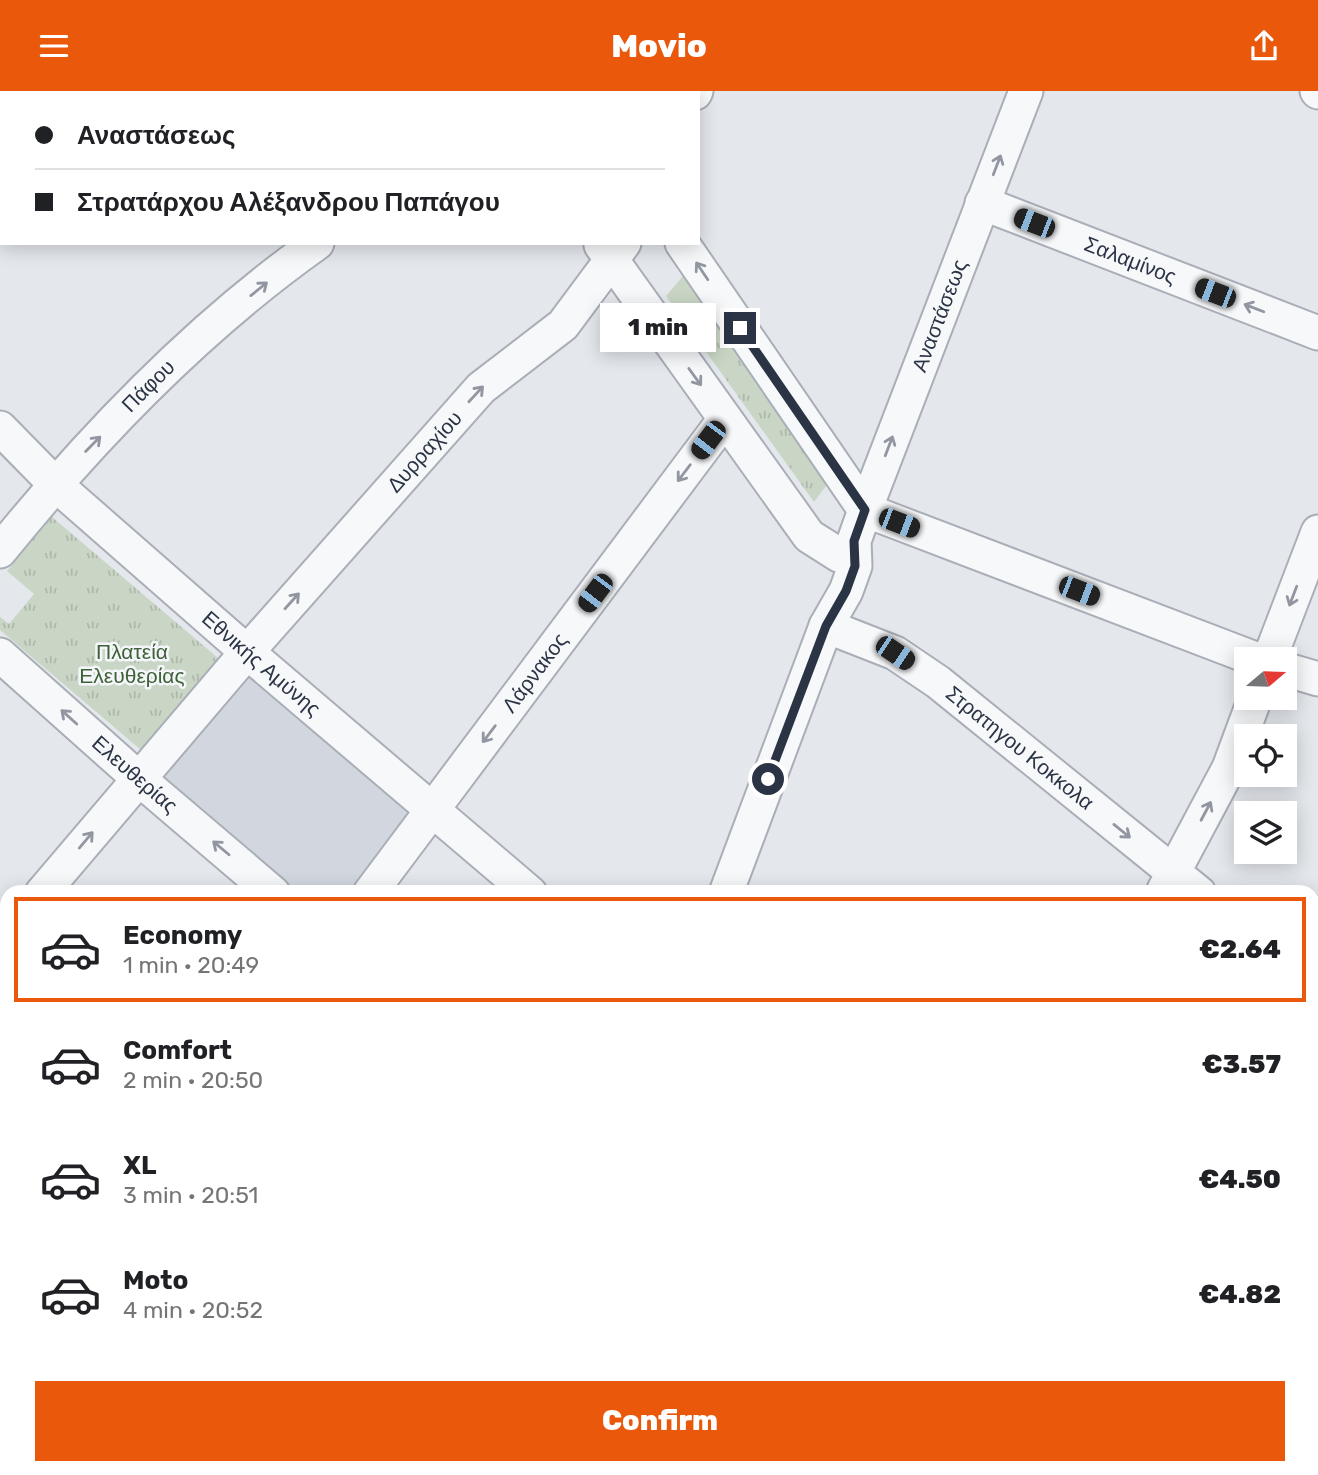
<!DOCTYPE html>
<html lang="en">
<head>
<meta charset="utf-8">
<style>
  :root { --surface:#fff; --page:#f2f2f2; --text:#202124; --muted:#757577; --line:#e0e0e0; --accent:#ea580c }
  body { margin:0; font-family:Rubik,sans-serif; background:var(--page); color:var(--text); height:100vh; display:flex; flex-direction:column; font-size:26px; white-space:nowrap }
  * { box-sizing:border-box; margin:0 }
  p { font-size:23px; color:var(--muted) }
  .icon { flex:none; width:38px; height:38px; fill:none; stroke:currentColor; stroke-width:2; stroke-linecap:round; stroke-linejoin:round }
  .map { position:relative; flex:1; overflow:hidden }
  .side { position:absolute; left:0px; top:794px; width:1320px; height:590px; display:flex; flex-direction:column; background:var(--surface); border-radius:21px 21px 0 0; box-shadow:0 4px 18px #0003 }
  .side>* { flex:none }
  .hud { position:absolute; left:0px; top:0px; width:700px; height:154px; box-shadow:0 4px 18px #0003; display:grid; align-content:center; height:154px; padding:0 35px; background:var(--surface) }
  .needle { width:46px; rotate:71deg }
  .buttons { position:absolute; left:1234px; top:556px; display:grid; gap:14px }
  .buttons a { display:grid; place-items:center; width:63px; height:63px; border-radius:0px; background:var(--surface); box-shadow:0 4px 18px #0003; font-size:35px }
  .end { position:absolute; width:32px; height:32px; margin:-16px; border:9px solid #2b3445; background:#fff; box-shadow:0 0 0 4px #fff }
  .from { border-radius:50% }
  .bubble { position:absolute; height:49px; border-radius:0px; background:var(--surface); box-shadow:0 4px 18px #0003; font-size:23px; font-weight:800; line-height:49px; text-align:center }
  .car { position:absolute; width:21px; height:42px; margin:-21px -10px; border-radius:9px; box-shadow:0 0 5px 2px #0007; background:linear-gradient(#222 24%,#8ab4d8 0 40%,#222 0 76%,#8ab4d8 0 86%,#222 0) }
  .hud b { display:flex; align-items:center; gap:24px; height:66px; font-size:26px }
  .hud b+b { border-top:2px solid var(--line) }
  .hud i { width:18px; height:18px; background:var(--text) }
  ul { padding:12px 0 0; list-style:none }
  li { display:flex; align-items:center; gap:21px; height:105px; margin:0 14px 10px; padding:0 21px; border:4px solid transparent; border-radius:0px }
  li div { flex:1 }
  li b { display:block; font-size:26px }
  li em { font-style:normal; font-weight:800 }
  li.selected { border-color:var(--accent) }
  li>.icon { width:63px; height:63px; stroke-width:1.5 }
  .cta { display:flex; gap:14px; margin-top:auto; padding:14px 35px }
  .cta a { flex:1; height:80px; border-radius:0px; background:var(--accent); color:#fff; font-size:28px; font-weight:800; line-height:80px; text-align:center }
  header { display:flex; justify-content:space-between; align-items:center; height:91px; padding:0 35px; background:var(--accent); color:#fff; font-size:32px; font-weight:800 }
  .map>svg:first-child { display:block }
</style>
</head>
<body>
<header><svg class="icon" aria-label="menu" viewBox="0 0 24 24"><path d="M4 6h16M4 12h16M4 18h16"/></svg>Movio<svg class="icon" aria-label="share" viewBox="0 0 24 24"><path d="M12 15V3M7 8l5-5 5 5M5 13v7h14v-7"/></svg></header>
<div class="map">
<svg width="1318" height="1384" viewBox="0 0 1318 1384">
  <defs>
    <pattern id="grass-tufts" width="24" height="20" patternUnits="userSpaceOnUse" patternTransform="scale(1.75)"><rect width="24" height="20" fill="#c9d6c5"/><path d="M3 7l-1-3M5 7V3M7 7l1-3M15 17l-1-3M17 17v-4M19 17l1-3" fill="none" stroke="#adb8ab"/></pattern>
  </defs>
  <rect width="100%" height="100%" fill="#e4e7ec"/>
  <polygon fill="#d2d6de" points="243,574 423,728 361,801 283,801 148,686"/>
  <g fill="url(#grass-tufts)">
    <polygon points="689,178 835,383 814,411 666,205"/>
    <polygon points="52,426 218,567 141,659 0,539 0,526 9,533 34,503 7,480"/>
  </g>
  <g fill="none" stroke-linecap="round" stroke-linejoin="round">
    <defs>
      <g id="minor">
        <polyline points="493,0 494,2"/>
        <polyline points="1317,0 1318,1"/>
        <polyline points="138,2 140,0"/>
        <polyline points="695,2 696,0"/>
        <path id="s1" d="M982 112 1318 242"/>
        <polyline points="0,133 2,131"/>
        <polyline points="682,152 865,419"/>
        <polyline points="601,154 809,445 839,464"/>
        <path id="s2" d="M0 337 55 393 247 561 530 802"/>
        <polyline points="865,419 1258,569"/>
        <path id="s3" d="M0 460C92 346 197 237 317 152"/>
        <path id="s4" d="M826 535 895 562 938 591 1199 802"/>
        <path id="s5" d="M0 564 138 687 273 802"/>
        <polyline points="1269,569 1318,441"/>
        <polyline points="1284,578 1318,588"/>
        <polyline points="1164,799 1229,677 1255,607"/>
        <path id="s6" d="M42 802 247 561 481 297 563 234 624 152"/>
        <path id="s7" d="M370 802 725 328"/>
        <path id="s8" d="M726 802 826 535 846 500 855 475 854 450 865 419 1026 0"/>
        <polyline points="0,851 7,843"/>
        <polyline points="1312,890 1318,895"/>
        <polyline points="0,1138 7,1144"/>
        <polyline points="1312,1163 1318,1168"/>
        <polyline points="1312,1236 1318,1226"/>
        <polyline points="0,1312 7,1302"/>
        <polyline points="0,1377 24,1384"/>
        <polyline points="282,1377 290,1384"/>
        <polyline points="1197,1377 1205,1384"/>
        <polyline points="508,1384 511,1377"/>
        <polyline points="841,1384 844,1377"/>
        <polyline points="1236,1384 1239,1377"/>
      </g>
    </defs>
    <use href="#minor" stroke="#a9aeb7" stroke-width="37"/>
    <use href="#minor" stroke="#f7f8fa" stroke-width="33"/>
  </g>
  <defs><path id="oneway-shaft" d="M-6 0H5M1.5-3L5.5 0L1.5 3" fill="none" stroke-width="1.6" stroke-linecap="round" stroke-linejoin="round" transform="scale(1.75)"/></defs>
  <g stroke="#9196a0">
    <use href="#oneway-shaft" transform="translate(997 74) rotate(-69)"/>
    <use href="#oneway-shaft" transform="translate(702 180) rotate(-124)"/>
    <use href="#oneway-shaft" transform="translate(259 198) rotate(-39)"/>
    <use href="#oneway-shaft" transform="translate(1254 217) rotate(-159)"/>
    <use href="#oneway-shaft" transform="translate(695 286) rotate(54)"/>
    <use href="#oneway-shaft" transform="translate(476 303) rotate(-47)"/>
    <use href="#oneway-shaft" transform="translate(93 353) rotate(-45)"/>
    <use href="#oneway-shaft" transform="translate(889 355) rotate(-69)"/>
    <use href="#oneway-shaft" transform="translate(684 382) rotate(127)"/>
    <use href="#oneway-shaft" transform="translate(1293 505) rotate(111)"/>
    <use href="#oneway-shaft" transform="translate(292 510) rotate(-48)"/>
    <use href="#oneway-shaft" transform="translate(69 626) rotate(-138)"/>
    <use href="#oneway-shaft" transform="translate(489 643) rotate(127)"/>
    <use href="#oneway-shaft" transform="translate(1206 720) rotate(-62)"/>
    <use href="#oneway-shaft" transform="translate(1122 740) rotate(39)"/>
    <use href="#oneway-shaft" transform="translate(86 749) rotate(-50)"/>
    <use href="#oneway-shaft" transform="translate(221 757) rotate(-140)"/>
  </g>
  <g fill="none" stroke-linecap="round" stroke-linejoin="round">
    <polyline stroke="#2b3445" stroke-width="9" points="740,237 865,419 854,450 855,475 846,500 826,535 768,688"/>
  </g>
  <g text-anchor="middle" stroke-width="5" stroke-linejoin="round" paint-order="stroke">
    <g font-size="21" fill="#2b3445" stroke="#f4f6f9">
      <text dy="7" stroke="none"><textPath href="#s1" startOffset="159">Σαλαμίνος</textPath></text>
      <text dy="7" stroke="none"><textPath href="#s8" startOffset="618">Αναστάσεως</textPath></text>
      <text dy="7" stroke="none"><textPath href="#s3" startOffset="222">Πάφου</textPath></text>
      <text dy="7" stroke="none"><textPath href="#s6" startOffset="584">Δυρραχίου</textPath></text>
      <text dy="7" stroke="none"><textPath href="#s2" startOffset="352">Εθνικής Αμύνης</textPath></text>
      <text dy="7" stroke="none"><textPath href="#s7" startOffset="275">Λάρνακος</textPath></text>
      <text dy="7" stroke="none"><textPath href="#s4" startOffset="231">Στρατηγου Κοκκολα</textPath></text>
      <text dy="7" stroke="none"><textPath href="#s5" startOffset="180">Ελευθερίας</textPath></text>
    </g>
    <g font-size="21" fill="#3f6138" stroke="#f4f6f9">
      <text x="132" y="568">Πλατεία<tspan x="132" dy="24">Ελευθερίας</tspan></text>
    </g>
  </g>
</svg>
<div class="buttons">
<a><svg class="needle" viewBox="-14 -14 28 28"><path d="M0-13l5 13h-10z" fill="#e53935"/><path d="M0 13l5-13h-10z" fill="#757577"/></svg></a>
<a><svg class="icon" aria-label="locate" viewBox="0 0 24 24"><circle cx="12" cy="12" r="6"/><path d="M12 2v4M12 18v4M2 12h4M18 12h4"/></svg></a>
<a><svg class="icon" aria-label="layers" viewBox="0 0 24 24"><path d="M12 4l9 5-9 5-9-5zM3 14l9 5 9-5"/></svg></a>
</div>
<i class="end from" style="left:768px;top:688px"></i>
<i class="end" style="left:740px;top:237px"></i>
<div class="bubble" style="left:600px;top:212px;width:116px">1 min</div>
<i class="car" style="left:1034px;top:132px;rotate:291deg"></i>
<i class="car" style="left:1215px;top:202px;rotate:291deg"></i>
<i class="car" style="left:708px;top:349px;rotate:217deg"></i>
<i class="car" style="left:899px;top:432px;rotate:111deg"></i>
<i class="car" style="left:1079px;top:500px;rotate:111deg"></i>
<i class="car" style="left:595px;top:502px;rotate:217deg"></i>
<i class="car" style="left:895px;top:562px;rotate:124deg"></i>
<div class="hud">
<b><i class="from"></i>Αναστάσεως</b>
<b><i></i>Στρατάρχου Αλέξανδρου Παπάγου</b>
</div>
<section class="side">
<ul>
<li class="selected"><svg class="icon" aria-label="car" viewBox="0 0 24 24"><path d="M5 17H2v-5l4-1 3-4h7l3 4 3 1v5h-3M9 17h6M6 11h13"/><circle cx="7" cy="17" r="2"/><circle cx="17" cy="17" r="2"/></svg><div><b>Economy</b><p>1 min · 20:49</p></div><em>€2.64</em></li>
<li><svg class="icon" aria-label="car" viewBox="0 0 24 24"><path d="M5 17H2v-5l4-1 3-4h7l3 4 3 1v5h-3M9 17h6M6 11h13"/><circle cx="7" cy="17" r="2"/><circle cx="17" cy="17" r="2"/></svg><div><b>Comfort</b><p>2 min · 20:50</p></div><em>€3.57</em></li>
<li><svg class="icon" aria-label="car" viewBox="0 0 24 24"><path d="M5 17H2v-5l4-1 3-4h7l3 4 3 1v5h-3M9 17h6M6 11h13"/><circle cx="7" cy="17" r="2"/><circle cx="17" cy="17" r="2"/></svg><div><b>XL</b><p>3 min · 20:51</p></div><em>€4.50</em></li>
<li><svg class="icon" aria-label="car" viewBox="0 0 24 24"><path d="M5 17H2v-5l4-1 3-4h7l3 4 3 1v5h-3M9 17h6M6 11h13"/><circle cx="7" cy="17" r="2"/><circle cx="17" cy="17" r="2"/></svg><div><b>Moto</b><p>4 min · 20:52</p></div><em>€4.82</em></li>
</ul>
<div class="cta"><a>Confirm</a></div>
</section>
</div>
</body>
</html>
